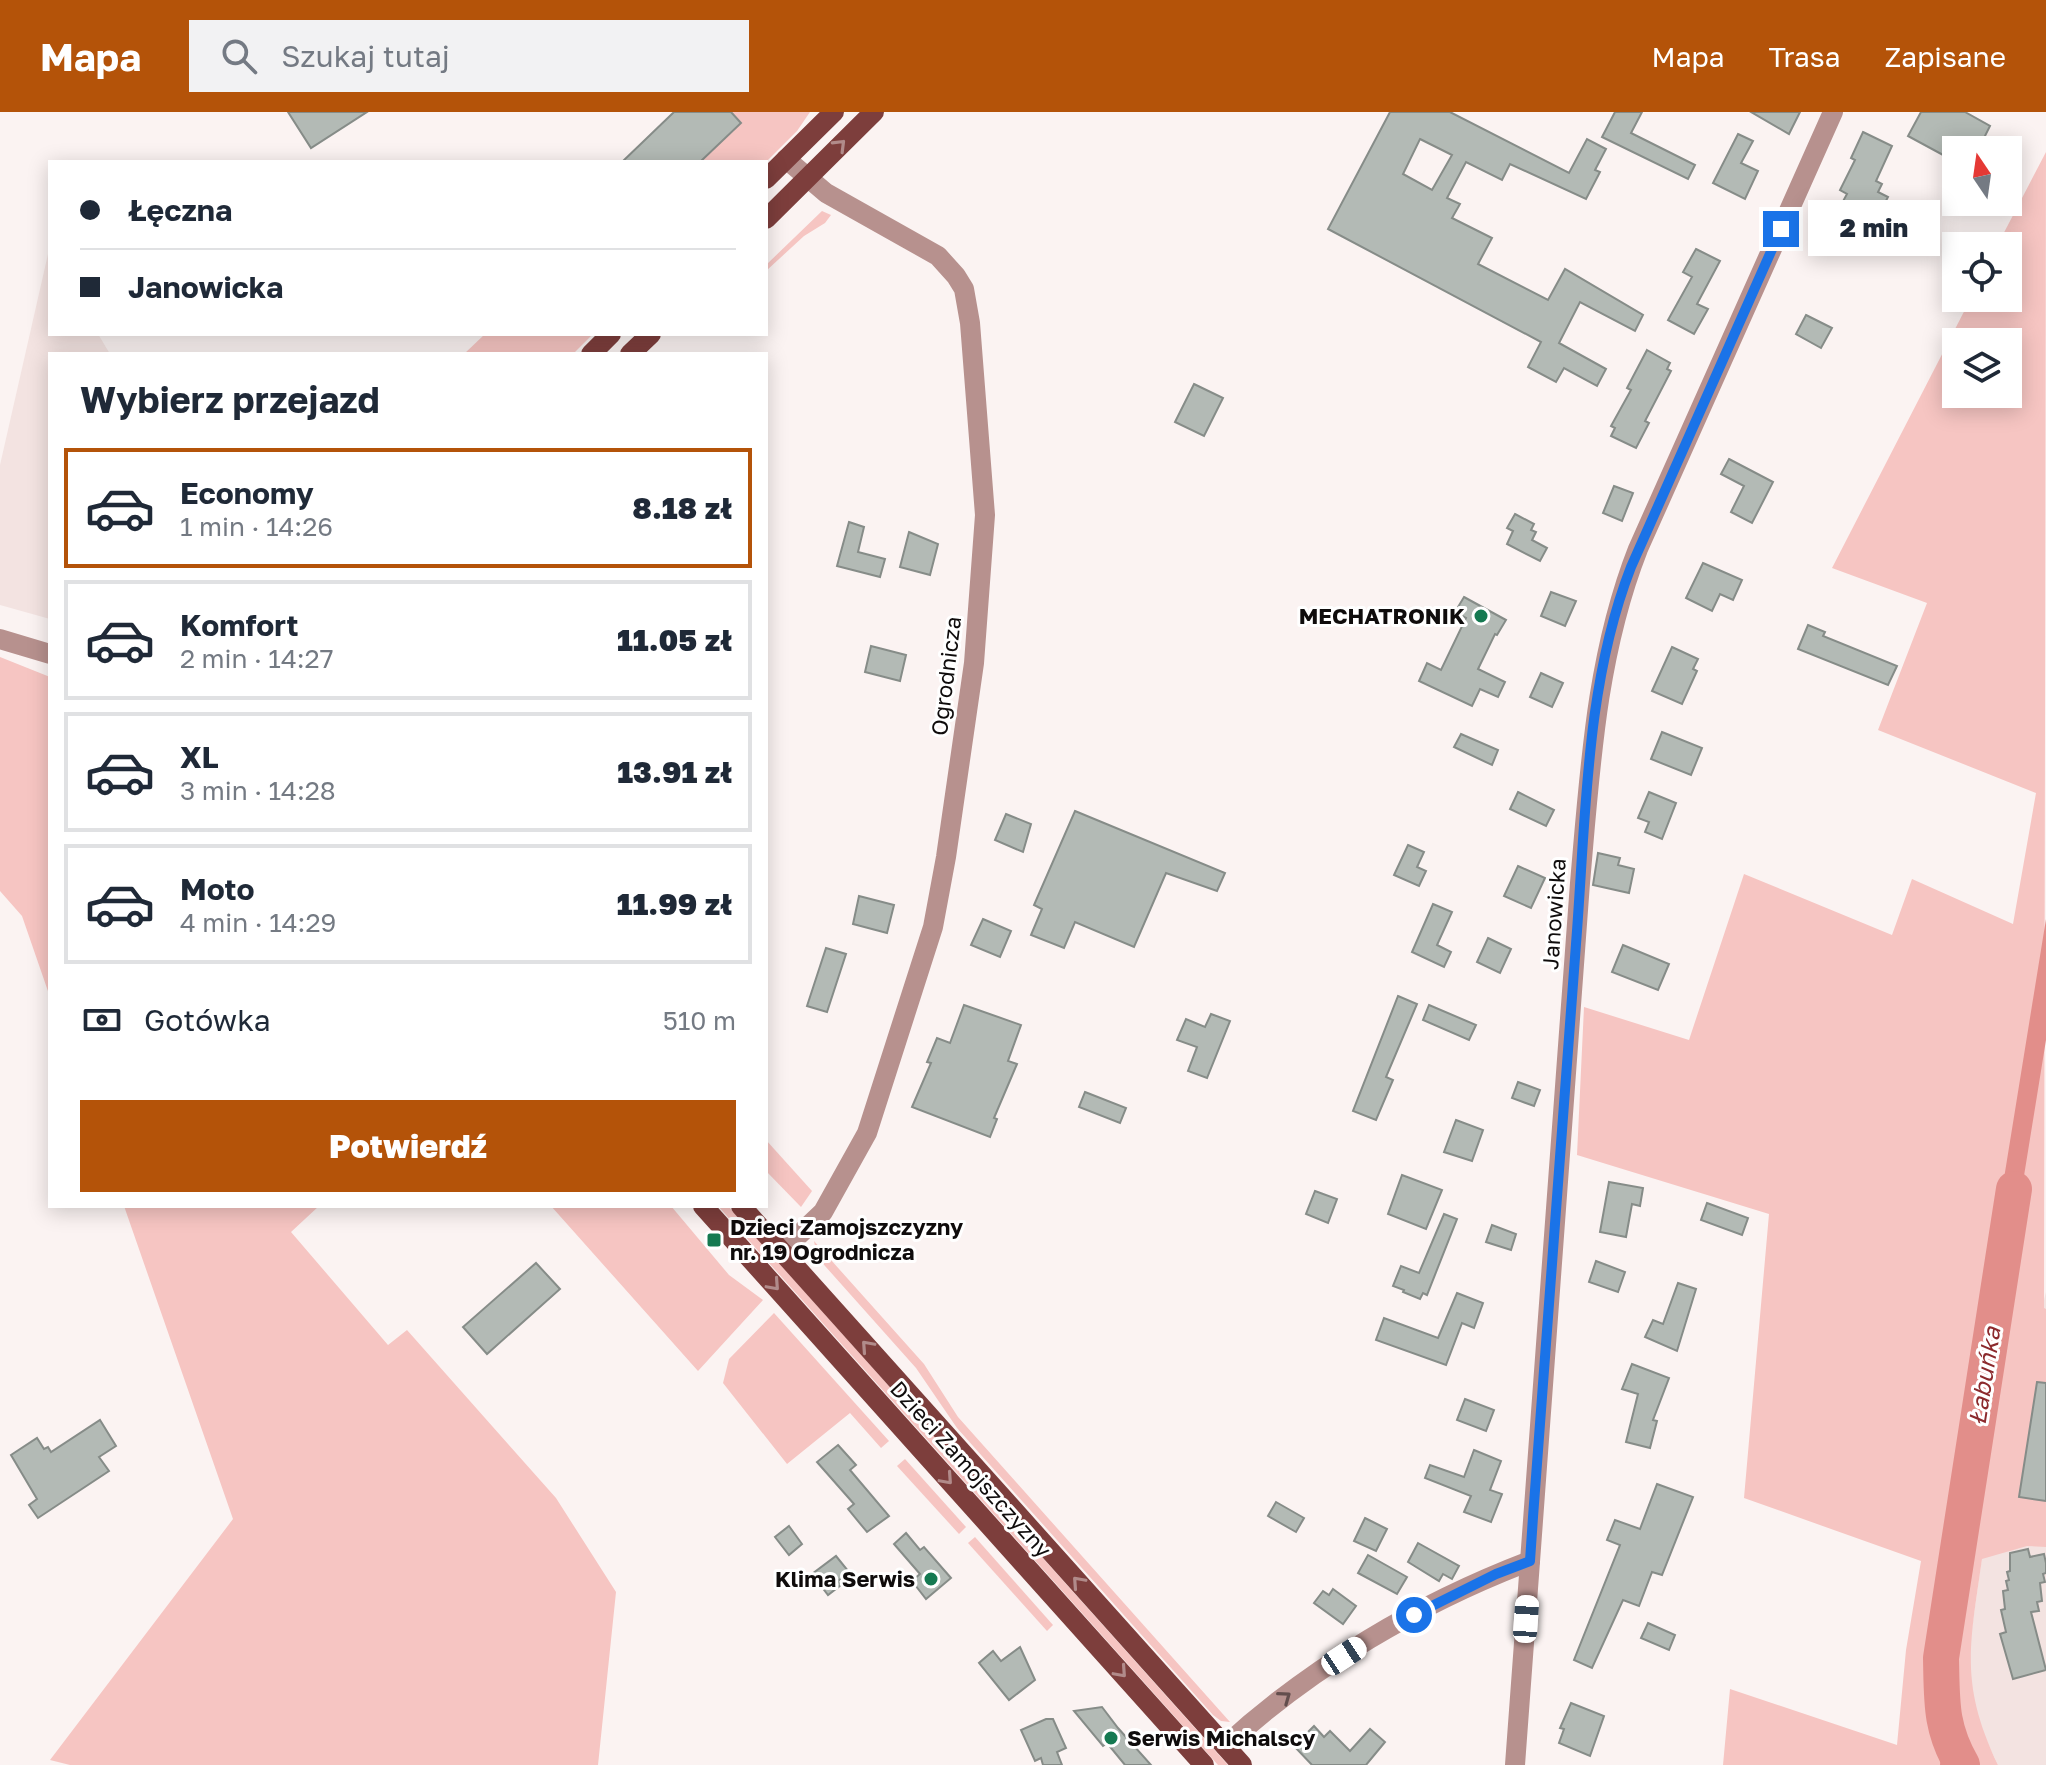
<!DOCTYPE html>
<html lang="pl">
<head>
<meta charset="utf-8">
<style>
  :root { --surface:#fff; --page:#f2f2f3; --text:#1f2937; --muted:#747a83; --line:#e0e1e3; --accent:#b45309 }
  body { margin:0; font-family:"Golos Text",sans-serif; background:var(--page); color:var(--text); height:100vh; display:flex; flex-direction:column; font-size:30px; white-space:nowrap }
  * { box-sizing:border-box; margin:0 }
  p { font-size:26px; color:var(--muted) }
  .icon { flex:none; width:44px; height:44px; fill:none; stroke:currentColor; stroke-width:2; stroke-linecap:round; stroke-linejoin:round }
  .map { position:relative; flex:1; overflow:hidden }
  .sheet { position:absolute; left:48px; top:240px; width:720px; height:856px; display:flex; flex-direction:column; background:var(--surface); border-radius:0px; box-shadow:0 4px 20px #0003 }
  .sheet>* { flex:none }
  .top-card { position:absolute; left:48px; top:48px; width:720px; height:176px; border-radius:0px; box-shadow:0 4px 20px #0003; display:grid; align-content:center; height:176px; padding:0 32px; background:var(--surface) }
  .needle { width:52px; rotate:347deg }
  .fabs { position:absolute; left:1942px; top:24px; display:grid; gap:16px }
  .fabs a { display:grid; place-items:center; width:80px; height:80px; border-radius:0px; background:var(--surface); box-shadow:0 4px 20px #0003; font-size:40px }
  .end { position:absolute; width:36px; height:36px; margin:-18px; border:10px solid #1a73e8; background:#fff; box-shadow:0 0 0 4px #fff }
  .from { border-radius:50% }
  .bubble { position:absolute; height:56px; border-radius:0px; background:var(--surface); box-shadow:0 4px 20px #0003; font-size:26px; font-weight:800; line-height:56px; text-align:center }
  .car { position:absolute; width:24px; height:48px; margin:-24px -12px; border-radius:10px; box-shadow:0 0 6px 2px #0007; background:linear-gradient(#fff 24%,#345 0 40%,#fff 0 76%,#345 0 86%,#fff 0) }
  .top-card b { display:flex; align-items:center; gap:28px; height:76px; font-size:30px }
  .top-card b+b { border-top:2px solid var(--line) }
  .top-card i { width:20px; height:20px; background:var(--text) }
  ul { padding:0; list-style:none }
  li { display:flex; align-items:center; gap:24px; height:120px; margin:0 16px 12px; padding:0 16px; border:4px solid var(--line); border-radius:0px }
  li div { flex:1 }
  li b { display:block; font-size:30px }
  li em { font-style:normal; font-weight:800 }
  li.selected { border-color:var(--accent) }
  li>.icon { width:72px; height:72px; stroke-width:1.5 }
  h2 { padding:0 32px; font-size:36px; line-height:96px }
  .pay { display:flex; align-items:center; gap:20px; height:88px; padding:0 32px; font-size:30px }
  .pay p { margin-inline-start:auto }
  .action { display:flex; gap:16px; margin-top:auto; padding:16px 32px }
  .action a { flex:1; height:92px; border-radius:0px; background:var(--accent); color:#fff; font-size:32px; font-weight:800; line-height:92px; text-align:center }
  header { display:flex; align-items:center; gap:48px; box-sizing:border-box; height:112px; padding:0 40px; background:var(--accent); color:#fff }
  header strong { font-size:38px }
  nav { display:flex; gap:44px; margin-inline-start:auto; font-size:28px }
  .search { width:560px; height:72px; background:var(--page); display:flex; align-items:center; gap:20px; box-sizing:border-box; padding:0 28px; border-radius:0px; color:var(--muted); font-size:30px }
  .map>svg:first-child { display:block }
</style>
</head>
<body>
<header>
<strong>Mapa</strong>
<div class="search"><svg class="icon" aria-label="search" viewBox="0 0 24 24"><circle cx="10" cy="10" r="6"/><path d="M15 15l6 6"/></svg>Szukaj tutaj</div>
<nav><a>Mapa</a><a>Trasa</a><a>Zapisane</a></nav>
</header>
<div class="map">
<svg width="2046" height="1653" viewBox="0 0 2046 1653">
  <rect width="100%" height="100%" fill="#fbf3f2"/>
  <g fill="#f3e3e1">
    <polygon points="48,142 50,222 98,222 110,242 50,242 50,507 0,493 0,353"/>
    <polygon points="2046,1180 2046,1653 1998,1653 1980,1615 1971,1583 1969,1537 1982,1446"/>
  </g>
  <g fill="#f6c5c2" fill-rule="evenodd">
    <polygon points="710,0 810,0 797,19 766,50 660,50"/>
    <path d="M2046 40 2044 1196 2046 1197V1435L2027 1434 1982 1447C1970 1533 1959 1571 1998 1653H1723L1730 1577 1897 1633 1906 1538 1921 1449 1744 1386 1769 1102 1577 1043 1584 895 1689 928 1744 762 1892 823 1912 767 2013 812 2036 681 1878 618 1927 491 1832 456 1971 186H2008V134H1997ZM1956 230H2008V282H1956Z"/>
    <polygon points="822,99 831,103 825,111 804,124 766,159 766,153"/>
    <polygon points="485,222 593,222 573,242 464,242"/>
    <polygon points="0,545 50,565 50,885 22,804 0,779"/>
    <polygon points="766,1028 812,1079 801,1095 766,1059"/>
    <polygon points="124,1094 319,1094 291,1120 388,1233 407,1218 556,1386 616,1480 598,1653 70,1653 50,1648 233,1407"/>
    <polygon points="551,1094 671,1094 729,1163 763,1188 698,1259"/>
    <polygon points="718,1094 728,1094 1228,1653 1218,1653"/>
    <polygon points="814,1129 924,1252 958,1305 1230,1610 1221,1609 1213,1603 957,1316 916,1256 817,1145"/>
    <polygon points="774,1201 889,1329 881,1336 850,1301 787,1352 723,1271 729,1247"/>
    <polygon points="905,1347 966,1415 959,1422 897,1354"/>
    <polygon points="975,1425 1053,1513 1047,1519 968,1431"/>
  </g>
  <polygon fill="#e28e8a" points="2046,807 2046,928 2023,1070 2025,1088 2016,1124 1995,1122"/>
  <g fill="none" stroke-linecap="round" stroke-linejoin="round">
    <polyline stroke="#e28e8a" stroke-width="6" points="1943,1653 1947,1627"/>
    <path stroke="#e28e8a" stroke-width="36" d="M1962 1653C1940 1615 1942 1589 1941 1546L2014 1077"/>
  </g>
  <g fill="#b3bab5" stroke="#868c88" stroke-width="2" fill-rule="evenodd">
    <polygon points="288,0 367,0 311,36"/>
    <polygon points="674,0 731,0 741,11 700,50 622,50"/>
    <path d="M1390 0H1450L1569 61 1587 27 1606 37 1595 58 1600 60 1586 87 1510 52 1502 68 1466 50 1447 86 1460 92 1452 106 1492 126 1478 152 1548 188 1565 157 1643 203 1635 219 1580 190 1559 231 1606 257 1597 274 1564 256 1556 270 1528 255 1541 230 1328 117ZM1420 27 1452 43 1432 78 1403 62Z"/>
    <polygon points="1615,0 1642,0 1631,21 1695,53 1688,67 1602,25"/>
    <polygon points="1751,0 1800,0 1789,22"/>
    <polygon points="1921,0 1965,0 1990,14 1978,38 1956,38 1956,50 1908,24"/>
    <polygon points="1863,20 1892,34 1876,69 1882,72 1878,80 1888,85 1871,117 1876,119 1866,138 1828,117 1847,82 1840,78 1855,48 1851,46"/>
    <polygon points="1738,22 1753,29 1741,51 1758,59 1745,87 1713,71"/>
    <polygon points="1696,137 1720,149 1697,192 1708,197 1694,222 1668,208 1692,165 1683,160"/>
    <polygon points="1806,203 1832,216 1821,236 1796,222"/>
    <polygon points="1647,238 1670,251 1667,257 1671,259 1645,309 1649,311 1636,336 1611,324 1615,316 1611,314 1631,278 1627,276"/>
    <polygon points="1194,272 1223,286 1204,324 1175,310"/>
    <polygon points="1729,347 1773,370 1752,411 1731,400 1744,374 1721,362"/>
    <polygon points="1614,374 1633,381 1622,409 1603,401"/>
    <polygon points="1515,402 1534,412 1531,418 1536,420 1532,428 1547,436 1540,449 1507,432 1513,419 1507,416"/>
    <polygon points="849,410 864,415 858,440 885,447 880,465 837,454"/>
    <polygon points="909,420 938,432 930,463 900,455"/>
    <polygon points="1703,451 1742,468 1733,488 1720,482 1712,499 1686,486"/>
    <polygon points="1551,480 1576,489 1565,514 1541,504"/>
    <polygon points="1464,485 1506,508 1497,523 1495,522 1478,557 1505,570 1498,585 1480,577 1472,594 1419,569 1427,551 1441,558 1466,506 1455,500"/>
    <polygon points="1808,513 1825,520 1823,524 1897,554 1888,573 1798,537"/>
    <polygon points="871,534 906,543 900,569 865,560"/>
    <polygon points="1672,535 1698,547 1693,557 1697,559 1682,592 1652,579"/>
    <polygon points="1541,561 1563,571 1552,595 1530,585"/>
    <polygon points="1662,620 1702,636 1691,663 1651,647"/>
    <polygon points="1461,622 1498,638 1492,653 1454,635"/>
    <polygon points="1518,680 1554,698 1546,714 1510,697"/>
    <polygon points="1649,680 1676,691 1662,727 1645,720 1649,710 1638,706"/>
    <polygon points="1075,699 1225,761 1217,779 1166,761 1134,835 1075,810 1064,836 1031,823 1042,797 1034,793"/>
    <polygon points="1006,702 1031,712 1023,740 995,728"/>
    <polygon points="1408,733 1424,740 1417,755 1426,759 1419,774 1394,763"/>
    <polygon points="1598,741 1620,746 1618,753 1634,757 1629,781 1593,773"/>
    <polygon points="1518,754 1545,766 1531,796 1504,784"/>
    <polygon points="859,784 894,793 887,821 853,812"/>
    <polygon points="1433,792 1452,800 1437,833 1451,840 1444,855 1412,840"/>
    <polygon points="983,807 1011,819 1000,845 971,833"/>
    <polygon points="1488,826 1511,837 1500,861 1477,850"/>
    <polygon points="1623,833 1669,852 1658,878 1612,860"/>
    <polygon points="826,836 846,842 827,900 807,894"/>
    <polygon points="1398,884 1417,892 1386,965 1393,968 1376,1008 1353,999"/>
    <polygon points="964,893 1021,913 1008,949 1017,952 994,1006 997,1007 990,1025 912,995 931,951 927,950 937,926 950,931"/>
    <polygon points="1429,893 1476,913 1469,928 1423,908"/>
    <polygon points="1211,902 1230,909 1207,966 1188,959 1197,935 1177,928 1186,907 1205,915"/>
    <polygon points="1518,970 1540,978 1534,994 1512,986"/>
    <polygon points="1085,980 1126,996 1120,1011 1079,995"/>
    <polygon points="1456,1008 1483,1018 1472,1049 1444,1040"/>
    <polygon points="1402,1063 1442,1078 1426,1117 1388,1102"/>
    <polygon points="1609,1070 1643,1076 1640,1094 1632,1092 1626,1125 1600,1120"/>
    <polygon points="1315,1079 1337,1087 1328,1111 1306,1102"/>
    <polygon points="1707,1091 1748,1106 1742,1123 1701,1108"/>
    <polygon points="1444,1102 1457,1107 1427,1183 1423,1181 1420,1187 1403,1180 1404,1178 1393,1174 1401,1154 1419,1161"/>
    <polygon points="1492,1113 1516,1122 1511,1138 1486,1130"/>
    <polygon points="1596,1149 1625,1160 1618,1180 1589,1170"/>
    <polygon points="536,1151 560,1177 487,1242 463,1215"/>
    <polygon points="1678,1171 1696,1177 1677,1239 1645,1225 1653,1208 1663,1212"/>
    <polygon points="1457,1181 1483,1191 1474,1216 1462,1211 1446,1253 1376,1228 1384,1206 1438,1226"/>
    <polygon points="1632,1252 1669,1266 1653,1308 1657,1309 1650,1336 1626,1330 1638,1282 1622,1277"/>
    <polygon points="2037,1270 2046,1271 2046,1389 2019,1385"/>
    <polygon points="1465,1287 1494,1298 1486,1319 1457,1308"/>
    <polygon points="100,1308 116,1334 99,1345 109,1359 38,1406 29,1393 37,1387 11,1343 37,1326 44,1337 48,1335 51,1340"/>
    <polygon points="838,1333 856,1353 850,1358 889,1404 867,1420 848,1397 854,1392 817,1350"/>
    <polygon points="1474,1338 1501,1349 1490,1378 1502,1382 1491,1410 1464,1400 1471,1384 1425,1366 1430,1353 1464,1365"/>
    <polygon points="1657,1372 1693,1385 1662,1463 1652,1460 1639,1494 1623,1488 1592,1556 1574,1548 1620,1433 1607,1428 1615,1408 1640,1417"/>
    <polygon points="1276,1390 1304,1406 1296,1420 1268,1404"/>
    <polygon points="1365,1406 1387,1417 1376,1439 1354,1429"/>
    <polygon points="789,1414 802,1432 789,1443 775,1425"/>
    <polygon points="906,1421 920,1438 924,1435 951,1466 926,1487 912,1469 920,1462 894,1432"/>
    <polygon points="1418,1431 1459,1454 1452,1467 1443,1462 1439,1469 1408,1450"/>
    <polygon points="2028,1437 2030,1445 2044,1442 2046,1451 2046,1461 2043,1462 2045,1470 2040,1471 2042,1489 2037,1490 2039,1499 2031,1500 2046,1558 2013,1567 2000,1522 2006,1520 2001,1498 2005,1497 2003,1479 2008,1478 2006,1469 2009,1468 2007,1460 2010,1459 2010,1441"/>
    <polygon points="1368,1443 1407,1465 1397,1482 1358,1461"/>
    <polygon points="836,1444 849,1460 838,1469 841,1473 828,1483 812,1462"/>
    <polygon points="1333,1477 1356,1494 1343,1512 1314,1491 1323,1479 1329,1483"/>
    <polygon points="1648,1511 1675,1523 1669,1538 1641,1526"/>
    <polygon points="1020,1535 1035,1568 1009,1588 979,1551 993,1539 1001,1549"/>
    <polygon points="1571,1591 1604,1604 1590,1644 1559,1631 1564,1617 1560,1616"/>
    <polygon points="1102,1595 1118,1616 1151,1653 1125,1653 1107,1631 1103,1634 1074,1599"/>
    <polygon points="1046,1607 1053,1607 1066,1636 1057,1640 1062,1653 1043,1653 1041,1646 1035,1649 1021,1618"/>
    <polygon points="1314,1614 1324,1625 1330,1619 1350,1639 1370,1617 1385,1630 1366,1653 1312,1653 1294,1634"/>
  </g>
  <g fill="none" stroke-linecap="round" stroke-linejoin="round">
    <g stroke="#b7918e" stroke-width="20">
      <polyline points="782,1139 823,1100 867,1021 933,815 946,745 974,551 985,403 970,211 964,177 956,164 938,144 826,81 786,47"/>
      <path d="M1225 1634C1312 1554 1420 1491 1530 1449"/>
      <path d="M1515 1653 1580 771C1590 657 1596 544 1638 437L1833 0"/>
    </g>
    <polyline stroke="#b7918e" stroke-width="20" points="0,527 50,542"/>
    <g stroke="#7d3e3c" stroke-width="20">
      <polyline points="766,67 834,0"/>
      <polyline points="766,107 874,0"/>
      <polyline points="591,242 611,222"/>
      <polyline points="630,242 651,222"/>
      <polyline points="703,1094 1204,1653"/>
      <polyline points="741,1094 1242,1653"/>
    </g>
  </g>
  <defs><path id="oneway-chevron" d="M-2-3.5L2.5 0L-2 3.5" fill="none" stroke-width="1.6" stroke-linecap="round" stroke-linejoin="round" transform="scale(2)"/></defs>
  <g stroke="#b18b8a">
    <use href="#oneway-chevron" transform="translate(840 33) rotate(-45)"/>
    <use href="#oneway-chevron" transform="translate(774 1173) rotate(48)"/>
    <use href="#oneway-chevron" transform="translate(867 1234) rotate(-132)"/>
    <use href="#oneway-chevron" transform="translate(947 1367) rotate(48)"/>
    <use href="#oneway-chevron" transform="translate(1078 1470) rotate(-132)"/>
    <use href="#oneway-chevron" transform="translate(1121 1560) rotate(48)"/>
  </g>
  <use stroke="#634e4d" href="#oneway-chevron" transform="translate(1285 1585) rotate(-36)"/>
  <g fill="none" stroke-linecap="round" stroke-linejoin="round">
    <path stroke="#1a73e8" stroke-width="10" d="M1414 1503 1496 1462 1530 1449C1544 1243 1559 1037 1576 832 1586 707 1585 573 1631 455L1781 117"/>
  </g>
  <g fill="#157951" stroke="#fff" stroke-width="3">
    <circle cx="1481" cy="504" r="8"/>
    <rect x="706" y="1120" width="16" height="16" rx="4"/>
    <circle cx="931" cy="1467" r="8"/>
    <circle cx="1111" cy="1626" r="8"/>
  </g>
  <g text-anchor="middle" stroke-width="6" stroke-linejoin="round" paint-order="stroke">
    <g font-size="22" font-weight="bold" fill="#0f0c0c" stroke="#fff" text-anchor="end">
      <text x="1465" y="512">MECHATRONIK</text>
      <text x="730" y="1123" text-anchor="start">Dzieci Zamojszczyzny<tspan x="730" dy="25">nr. 19 Ogrodnicza</tspan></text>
      <text x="915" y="1475">Klima Serwis</text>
      <text x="1127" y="1634" text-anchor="start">Serwis Michalscy</text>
    </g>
    <g font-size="22" fill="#0f0c0c" stroke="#fff">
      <text transform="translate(946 564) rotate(-83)" y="8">Ogrodnicza</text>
      <text transform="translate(1554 802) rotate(-86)" y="8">Janowicka</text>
      <text transform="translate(971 1357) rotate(48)" y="8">Dzieci Zamojszczyzny</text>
    </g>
    <g font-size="24" font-style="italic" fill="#8c2a2d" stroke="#fff">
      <text transform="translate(1985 1264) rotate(-81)" y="8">Łabuńka</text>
    </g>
  </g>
</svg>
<div class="fabs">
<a><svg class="needle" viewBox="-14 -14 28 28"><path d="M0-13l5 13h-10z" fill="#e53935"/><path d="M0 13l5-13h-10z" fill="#747a83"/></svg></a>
<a><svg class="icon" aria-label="locate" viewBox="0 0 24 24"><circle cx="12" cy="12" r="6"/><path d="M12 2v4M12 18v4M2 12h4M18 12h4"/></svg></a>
<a><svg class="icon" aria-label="layers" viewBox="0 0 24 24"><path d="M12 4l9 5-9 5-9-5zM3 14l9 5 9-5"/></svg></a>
</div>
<i class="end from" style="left:1414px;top:1503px"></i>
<i class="end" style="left:1781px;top:117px"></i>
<div class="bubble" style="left:1808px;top:88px;width:132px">2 min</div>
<i class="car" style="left:1526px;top:1507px;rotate:4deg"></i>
<i class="car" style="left:1344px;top:1544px;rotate:57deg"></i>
<div class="top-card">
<b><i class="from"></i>Łęczna</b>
<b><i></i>Janowicka</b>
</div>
<section class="sheet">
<h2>Wybierz przejazd</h2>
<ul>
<li class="selected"><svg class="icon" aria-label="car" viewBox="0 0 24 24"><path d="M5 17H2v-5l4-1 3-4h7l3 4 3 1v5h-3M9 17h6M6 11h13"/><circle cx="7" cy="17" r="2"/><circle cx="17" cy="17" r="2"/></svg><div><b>Economy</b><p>1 min · 14:26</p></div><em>8.18 zł</em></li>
<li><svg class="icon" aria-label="car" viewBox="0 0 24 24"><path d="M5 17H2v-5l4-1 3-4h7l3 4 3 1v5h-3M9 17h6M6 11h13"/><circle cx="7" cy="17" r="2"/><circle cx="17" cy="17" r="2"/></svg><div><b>Komfort</b><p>2 min · 14:27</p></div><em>11.05 zł</em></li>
<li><svg class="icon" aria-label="car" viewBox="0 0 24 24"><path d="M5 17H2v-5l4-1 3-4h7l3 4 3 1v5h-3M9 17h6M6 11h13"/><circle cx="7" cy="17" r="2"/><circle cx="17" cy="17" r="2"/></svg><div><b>XL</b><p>3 min · 14:28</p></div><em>13.91 zł</em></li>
<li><svg class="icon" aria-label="car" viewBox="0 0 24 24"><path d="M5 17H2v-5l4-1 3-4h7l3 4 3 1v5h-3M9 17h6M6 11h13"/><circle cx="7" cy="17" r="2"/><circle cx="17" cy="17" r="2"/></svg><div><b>Moto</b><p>4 min · 14:29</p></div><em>11.99 zł</em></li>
</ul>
<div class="pay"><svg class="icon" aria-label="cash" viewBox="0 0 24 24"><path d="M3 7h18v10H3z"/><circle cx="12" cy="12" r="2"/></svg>Gotówka<p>510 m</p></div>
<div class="action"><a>Potwierdź</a></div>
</section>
</div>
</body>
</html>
